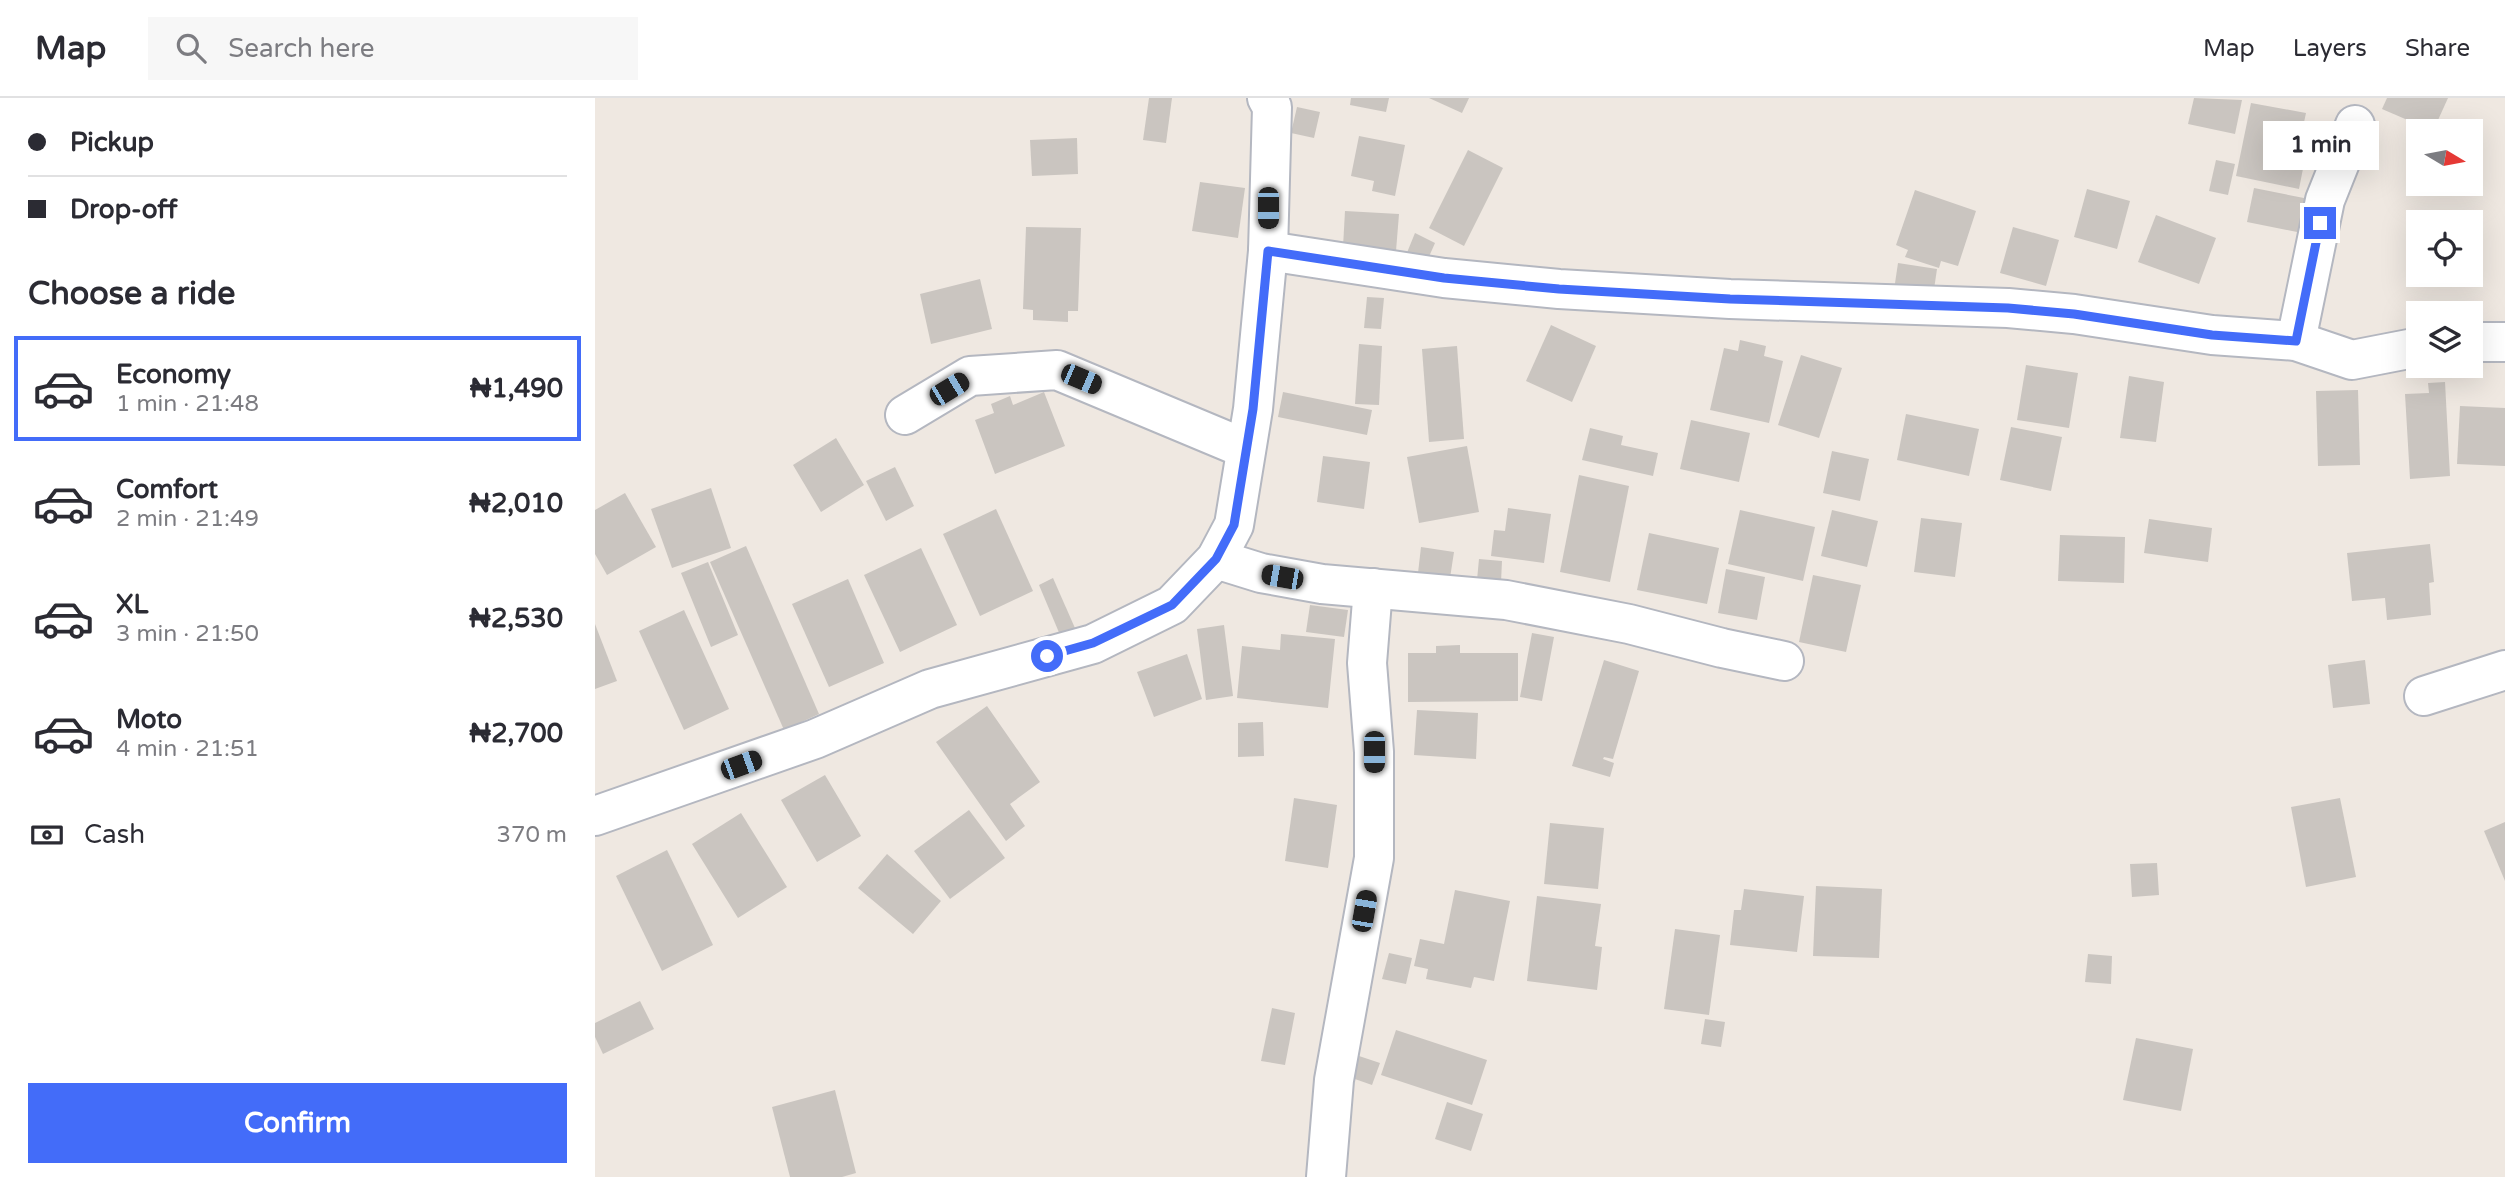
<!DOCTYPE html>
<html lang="en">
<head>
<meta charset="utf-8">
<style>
  :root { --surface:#fff; --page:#f7f7f7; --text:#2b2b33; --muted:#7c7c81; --line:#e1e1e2; --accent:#436cf9 }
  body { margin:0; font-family:"Varela Round",sans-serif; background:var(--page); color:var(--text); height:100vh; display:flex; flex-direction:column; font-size:26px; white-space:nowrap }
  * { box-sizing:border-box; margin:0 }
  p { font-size:23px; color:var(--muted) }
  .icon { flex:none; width:38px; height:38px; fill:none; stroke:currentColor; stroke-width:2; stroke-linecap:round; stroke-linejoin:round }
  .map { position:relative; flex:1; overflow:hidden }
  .details { display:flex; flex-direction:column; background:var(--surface); width:595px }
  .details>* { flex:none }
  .guide { display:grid; align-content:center; height:154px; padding:0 28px; background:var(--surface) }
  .needle { width:46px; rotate:100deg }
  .tools { position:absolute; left:1811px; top:21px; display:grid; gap:14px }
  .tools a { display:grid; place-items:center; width:77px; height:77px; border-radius:0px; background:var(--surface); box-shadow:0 7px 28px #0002; font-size:35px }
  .end { position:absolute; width:32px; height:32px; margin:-16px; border:9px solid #436cf9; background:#fff; box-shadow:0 0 0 4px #fff }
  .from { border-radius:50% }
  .bubble { position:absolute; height:49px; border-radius:0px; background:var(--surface); box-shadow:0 7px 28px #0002; font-size:23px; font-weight:800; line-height:49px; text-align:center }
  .car { position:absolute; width:21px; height:42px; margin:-21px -10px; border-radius:9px; box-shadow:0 0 5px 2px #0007; background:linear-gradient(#222 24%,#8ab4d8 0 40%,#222 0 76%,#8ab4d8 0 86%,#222 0) }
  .guide b { display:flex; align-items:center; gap:24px; height:66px; font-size:26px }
  .guide b+b { border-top:2px solid var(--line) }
  .guide i { width:18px; height:18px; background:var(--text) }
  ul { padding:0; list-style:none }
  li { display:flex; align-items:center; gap:21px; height:105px; margin:0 14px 10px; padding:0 14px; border:4px solid transparent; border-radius:0px }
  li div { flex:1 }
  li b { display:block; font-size:26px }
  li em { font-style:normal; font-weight:800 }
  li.active { border-color:var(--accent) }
  li>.icon { width:63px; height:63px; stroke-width:1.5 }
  h2 { padding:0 28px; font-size:32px; line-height:84px }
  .pay { display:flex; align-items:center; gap:18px; height:77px; padding:0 28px; font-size:26px }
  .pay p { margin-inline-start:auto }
  .cta { display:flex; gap:14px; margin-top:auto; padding:14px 28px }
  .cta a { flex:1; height:80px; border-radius:0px; background:var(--accent); color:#fff; font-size:28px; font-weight:800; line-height:80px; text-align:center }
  header { display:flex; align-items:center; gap:42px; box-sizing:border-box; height:98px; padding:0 35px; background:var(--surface); border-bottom:2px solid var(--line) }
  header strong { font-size:33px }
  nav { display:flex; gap:38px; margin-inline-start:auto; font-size:24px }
  .search { width:490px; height:63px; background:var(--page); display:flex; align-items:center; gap:18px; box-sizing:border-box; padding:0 24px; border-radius:0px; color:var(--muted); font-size:26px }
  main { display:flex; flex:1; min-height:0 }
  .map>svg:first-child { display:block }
</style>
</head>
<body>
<header>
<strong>Map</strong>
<div class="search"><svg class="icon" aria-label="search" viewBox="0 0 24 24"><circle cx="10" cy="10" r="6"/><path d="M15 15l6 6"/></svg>Search here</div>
<nav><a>Map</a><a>Layers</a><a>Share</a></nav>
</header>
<main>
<section class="details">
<div class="guide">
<b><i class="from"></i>Pickup</b>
<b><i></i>Drop-off</b>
</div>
<h2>Choose a ride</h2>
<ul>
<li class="active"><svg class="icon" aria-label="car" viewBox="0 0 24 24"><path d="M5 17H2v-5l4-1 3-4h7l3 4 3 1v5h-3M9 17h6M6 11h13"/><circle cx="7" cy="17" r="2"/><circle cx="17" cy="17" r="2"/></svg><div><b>Economy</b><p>1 min · 21:48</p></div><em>₦1,490</em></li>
<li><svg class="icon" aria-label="car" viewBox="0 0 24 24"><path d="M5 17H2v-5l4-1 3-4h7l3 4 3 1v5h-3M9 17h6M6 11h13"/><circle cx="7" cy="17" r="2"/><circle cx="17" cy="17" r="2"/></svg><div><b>Comfort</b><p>2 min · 21:49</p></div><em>₦2,010</em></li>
<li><svg class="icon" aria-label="car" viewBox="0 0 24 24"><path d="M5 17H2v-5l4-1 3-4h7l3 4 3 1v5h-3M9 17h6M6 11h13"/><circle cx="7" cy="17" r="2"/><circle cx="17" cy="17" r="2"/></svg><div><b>XL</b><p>3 min · 21:50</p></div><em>₦2,530</em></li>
<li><svg class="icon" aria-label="car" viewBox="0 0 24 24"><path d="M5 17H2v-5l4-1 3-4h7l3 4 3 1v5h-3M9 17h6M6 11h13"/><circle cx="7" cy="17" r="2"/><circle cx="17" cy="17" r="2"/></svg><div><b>Moto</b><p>4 min · 21:51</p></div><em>₦2,700</em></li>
</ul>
<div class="pay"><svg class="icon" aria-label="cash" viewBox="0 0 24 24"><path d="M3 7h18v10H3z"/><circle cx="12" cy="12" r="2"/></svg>Cash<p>370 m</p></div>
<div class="cta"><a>Confirm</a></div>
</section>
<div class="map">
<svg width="1910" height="1079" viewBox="0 0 1910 1079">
  <rect width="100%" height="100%" fill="#efe8e1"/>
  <g fill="#cac5c0">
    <polygon points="554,0 577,0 571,45 548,42"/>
    <polygon points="756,0 794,0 791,14 755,7"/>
    <polygon points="834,0 874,0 867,15"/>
    <polygon points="1599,0 1647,2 1640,36 1593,26"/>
    <polygon points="1792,0 1853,0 1838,33 1787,11"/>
    <polygon points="1656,5 1711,15 1708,29 1716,30 1704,91 1641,78"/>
    <polygon points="702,9 725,14 719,40 696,35"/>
    <polygon points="764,38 810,47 800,98 777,93 779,83 756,78"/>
    <polygon points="482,40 483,76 437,78 435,42"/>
    <polygon points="873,52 908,70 869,148 834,130"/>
    <polygon points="1621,62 1640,66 1633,97 1614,93"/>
    <polygon points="605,84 650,90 643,140 597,133"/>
    <polygon points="1659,90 1714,101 1707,135 1652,124"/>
    <polygon points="1492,91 1535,103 1522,151 1479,139"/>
    <polygon points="1320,92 1381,113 1363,168 1346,163 1344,170 1310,159 1313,152 1301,147"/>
    <polygon points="750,113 804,116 801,153 748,149"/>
    <polygon points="1561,117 1621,140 1604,186 1543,164"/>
    <polygon points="431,129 486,130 483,213 473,213 473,224 438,222 438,212 428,211"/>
    <polygon points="1418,129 1464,142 1451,188 1405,175"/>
    <polygon points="820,135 840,145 829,170 809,162"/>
    <polygon points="1303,165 1342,171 1338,198 1299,192"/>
    <polygon points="385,181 397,231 336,246 325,196"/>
    <polygon points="772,199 789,200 786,231 769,230"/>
    <polygon points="956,227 1001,248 977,304 931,283"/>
    <polygon points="1145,242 1171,248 1169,258 1188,263 1174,325 1115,312 1129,250 1143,253"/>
    <polygon points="764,246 787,248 784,307 760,306"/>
    <polygon points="862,248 869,341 834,344 827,251"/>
    <polygon points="1206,257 1247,270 1224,340 1183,327"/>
    <polygon points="1431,267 1483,275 1474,330 1422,322"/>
    <polygon points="1534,278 1569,284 1561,344 1525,340"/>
    <polygon points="1850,284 1855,378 1815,381 1810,296 1834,295 1833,285"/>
    <polygon points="1763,292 1765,367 1723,368 1721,293"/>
    <polygon points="449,294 470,348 400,376 380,322 399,315 396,306 415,298 418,307"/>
    <polygon points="688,294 777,312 772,337 683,319"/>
    <polygon points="1865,308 1910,310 1910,368 1862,366"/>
    <polygon points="1311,316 1384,331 1374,378 1302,362"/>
    <polygon points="1096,322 1155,335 1144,384 1085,371"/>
    <polygon points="1416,329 1467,339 1456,393 1405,382"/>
    <polygon points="995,330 1028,338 1026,347 1063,355 1058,378 987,362"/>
    <polygon points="241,340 269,387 226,414 198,367"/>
    <polygon points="872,348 884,414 824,425 812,359"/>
    <polygon points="1237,353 1274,361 1265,403 1228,395"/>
    <polygon points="728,358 775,364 769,411 722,404"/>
    <polygon points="300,369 319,408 291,423 271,383"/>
    <polygon points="984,377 1034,388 1015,484 965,474"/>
    <polygon points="116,390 136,450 77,470 56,411"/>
    <polygon points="30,395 61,449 12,477 0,456 0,412"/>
    <polygon points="913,410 956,416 949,465 896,458 899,432 910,433"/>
    <polygon points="401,411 438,493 385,518 348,436"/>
    <polygon points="1145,412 1220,429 1208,483 1133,466"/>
    <polygon points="1237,412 1283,423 1272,469 1226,458"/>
    <polygon points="1326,420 1367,425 1360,479 1319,474"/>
    <polygon points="1554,421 1617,430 1613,464 1549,455"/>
    <polygon points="1054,435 1124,450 1112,506 1042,492"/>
    <polygon points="1465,437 1530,439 1529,485 1463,483"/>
    <polygon points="1835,446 1839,484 1834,485 1836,517 1792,522 1790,500 1757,503 1752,455"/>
    <polygon points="151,448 224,616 189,632 115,464"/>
    <polygon points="826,449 859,454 855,480 823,475"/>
    <polygon points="326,450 362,527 305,554 269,477"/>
    <polygon points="884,461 907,463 906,484 882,482"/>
    <polygon points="113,464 143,537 116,549 86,475"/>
    <polygon points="1131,471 1170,479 1162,522 1123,515"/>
    <polygon points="1218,477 1266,487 1251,554 1204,544"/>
    <polygon points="458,480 483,537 468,544 444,487"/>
    <polygon points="253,481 289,565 234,589 197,506"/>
    <polygon points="715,507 753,512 749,539 711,534"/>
    <polygon points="89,512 134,611 89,632 44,533"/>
    <polygon points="0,526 22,583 0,591"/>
    <polygon points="629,527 638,598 611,602 602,531"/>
    <polygon points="937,535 959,539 947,603 925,599"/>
    <polygon points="686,536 740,541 733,610 642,600 647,548 685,552"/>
    <polygon points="865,547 865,555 923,555 923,603 813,604 813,555 841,555 841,548"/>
    <polygon points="592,556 607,601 559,619 542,574"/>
    <polygon points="1009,562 1044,573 1018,661 1009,659 1008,661 1019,665 1015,679 977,668"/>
    <polygon points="1770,562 1775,606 1738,610 1733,567"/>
    <polygon points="392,608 445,684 415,706 430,728 411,743 341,644"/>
    <polygon points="822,612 883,615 881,661 819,657"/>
    <polygon points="668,624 669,658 643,659 643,625"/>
    <polygon points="230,677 266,738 222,764 186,702"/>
    <polygon points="699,700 742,707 733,770 690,763"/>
    <polygon points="1745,700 1761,779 1711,789 1696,709"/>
    <polygon points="374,712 410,760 355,801 319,753"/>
    <polygon points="146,715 192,789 143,820 97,746"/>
    <polygon points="1910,724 1910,783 1889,733"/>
    <polygon points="955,725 1009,730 1003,791 949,786"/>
    <polygon points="72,752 118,847 67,873 21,778"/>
    <polygon points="292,756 346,803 318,836 263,790"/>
    <polygon points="1562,765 1564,797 1537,799 1535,766"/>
    <polygon points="1221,788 1287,791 1284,860 1218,858"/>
    <polygon points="1149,791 1209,798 1202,854 1135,847 1139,812 1146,812"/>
    <polygon points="860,792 915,803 899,883 879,879 876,890 831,881 833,871 819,868 825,841 849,846"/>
    <polygon points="942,798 1006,806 1000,848 1007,849 1002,892 932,883"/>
    <polygon points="1080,831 1125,837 1114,917 1069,911"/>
    <polygon points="794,855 817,860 811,886 787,881"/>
    <polygon points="1493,856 1517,858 1516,886 1490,884"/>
    <polygon points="45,903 59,931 8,956 0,939 0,925"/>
    <polygon points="677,910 700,915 690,967 666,963"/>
    <polygon points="1110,921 1130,924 1126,949 1106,946"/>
    <polygon points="801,932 892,962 877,1007 786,977"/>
    <polygon points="1541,940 1598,951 1586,1013 1528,1002"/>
    <polygon points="764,958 785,965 777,987 757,980"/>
    <polygon points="240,992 261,1075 247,1079 195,1079 177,1009"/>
    <polygon points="852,1004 888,1016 876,1053 840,1041"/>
  </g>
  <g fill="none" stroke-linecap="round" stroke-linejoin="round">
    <defs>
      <g id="minor">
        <polyline points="673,153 849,180 964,191 1135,201 1413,210 1479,216 1617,237 1701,243 1757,262 1824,249"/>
        <polyline points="1701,243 1730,102 1760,27"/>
        <polyline points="1876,244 1910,244"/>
        <polyline points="310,317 375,278 462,272 651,351"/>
        <polyline points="621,461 666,475 727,486 911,502 1034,526 1127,550 1189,563"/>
        <polyline points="1829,598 1910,572"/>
        <polyline points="0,718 220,641 335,591 498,546 577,507 621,461 639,427 658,311 673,153 677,9 672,0"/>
        <polyline points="731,1079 739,982 779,760 779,654 772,565 778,490"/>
      </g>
    </defs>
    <use href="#minor" stroke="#b4b7c0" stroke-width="42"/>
    <use href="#minor" stroke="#fff" stroke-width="38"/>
  </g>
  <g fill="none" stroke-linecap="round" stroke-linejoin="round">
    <polyline stroke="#436cf9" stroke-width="9" points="452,558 498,545 577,507 621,461 639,427 658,311 673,153 849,180 964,191 1135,201 1413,210 1479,216 1617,237 1701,243 1725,125"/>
  </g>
</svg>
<div class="tools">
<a><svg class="needle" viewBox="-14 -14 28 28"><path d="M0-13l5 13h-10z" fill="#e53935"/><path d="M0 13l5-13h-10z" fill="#7c7c81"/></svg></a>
<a><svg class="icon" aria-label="locate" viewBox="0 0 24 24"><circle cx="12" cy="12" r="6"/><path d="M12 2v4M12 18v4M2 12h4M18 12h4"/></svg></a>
<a><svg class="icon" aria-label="layers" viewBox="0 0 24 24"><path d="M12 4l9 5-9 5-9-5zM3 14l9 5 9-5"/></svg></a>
</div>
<i class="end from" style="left:452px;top:558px"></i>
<i class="end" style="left:1725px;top:125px"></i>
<div class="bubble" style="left:1668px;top:23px;width:116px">1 min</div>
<i class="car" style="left:673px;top:110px;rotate:180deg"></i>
<i class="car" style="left:486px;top:281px;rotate:113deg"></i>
<i class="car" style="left:354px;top:291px;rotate:59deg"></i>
<i class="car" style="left:687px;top:479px;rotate:280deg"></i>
<i class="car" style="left:779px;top:654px;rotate:180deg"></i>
<i class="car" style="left:146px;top:667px;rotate:70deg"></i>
<i class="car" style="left:769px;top:813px;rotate:10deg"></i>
</div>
</main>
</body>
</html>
